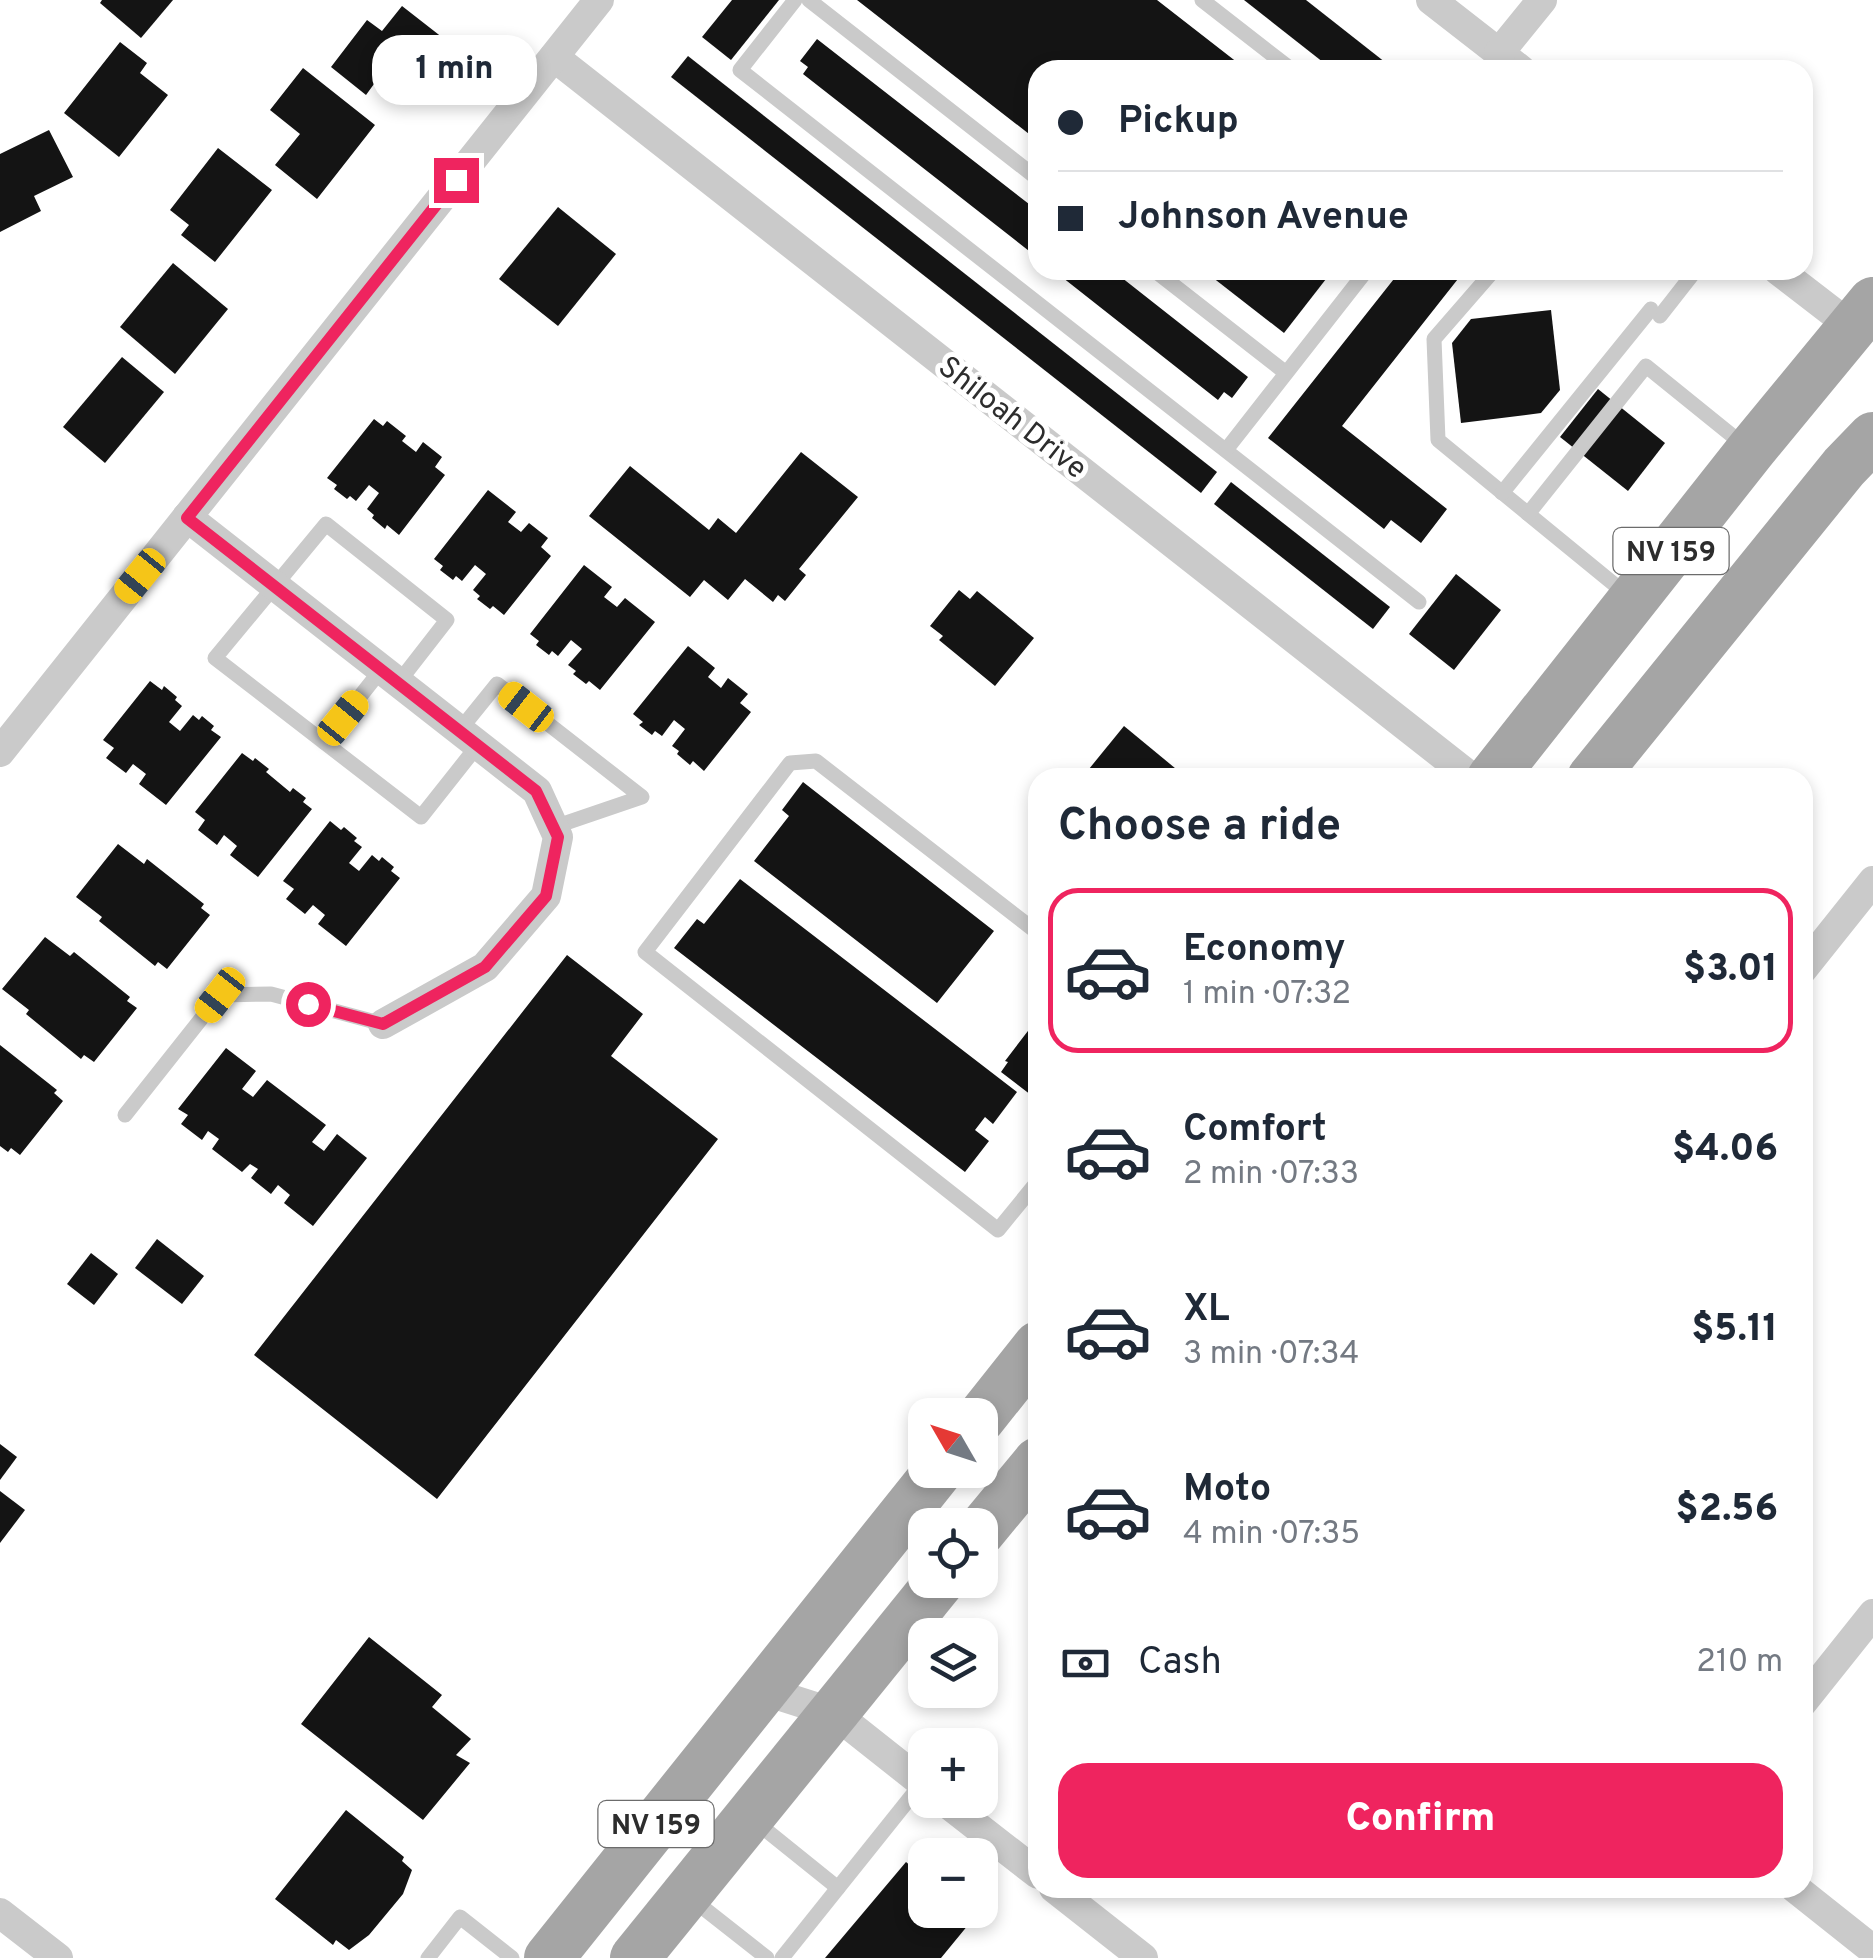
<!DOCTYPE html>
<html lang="en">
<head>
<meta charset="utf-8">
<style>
  :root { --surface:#fff; --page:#f6f6f7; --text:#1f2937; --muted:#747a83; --line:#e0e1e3; --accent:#ef245f }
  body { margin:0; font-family:Overpass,sans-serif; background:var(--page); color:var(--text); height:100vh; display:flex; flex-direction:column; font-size:38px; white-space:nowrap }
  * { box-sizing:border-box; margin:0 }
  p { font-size:32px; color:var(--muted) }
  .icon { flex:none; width:55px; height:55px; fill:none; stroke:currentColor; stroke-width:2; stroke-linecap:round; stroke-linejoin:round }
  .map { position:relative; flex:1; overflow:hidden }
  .drawer { position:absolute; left:1028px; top:768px; width:785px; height:1130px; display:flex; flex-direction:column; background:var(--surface); border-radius:30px; box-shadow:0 5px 15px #0003 }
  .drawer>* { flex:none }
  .guide { position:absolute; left:1028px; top:60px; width:785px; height:220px; border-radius:30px; box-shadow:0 5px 15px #0003; display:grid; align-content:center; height:220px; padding:0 30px; background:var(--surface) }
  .needle { width:65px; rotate:309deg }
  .tools { position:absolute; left:908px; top:1398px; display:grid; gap:20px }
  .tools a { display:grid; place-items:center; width:90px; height:90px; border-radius:20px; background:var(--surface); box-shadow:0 5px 15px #0003; font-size:50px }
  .end { position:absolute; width:45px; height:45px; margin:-22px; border:12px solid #ef245f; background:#fff; box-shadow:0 0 0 5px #fff }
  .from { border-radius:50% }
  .bubble { position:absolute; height:70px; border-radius:30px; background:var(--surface); box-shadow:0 5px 15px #0003; font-size:32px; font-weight:800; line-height:70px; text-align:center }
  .car { position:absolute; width:30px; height:60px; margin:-30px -15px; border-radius:12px; box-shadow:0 0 8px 2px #0007; background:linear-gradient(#f5c518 24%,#345 0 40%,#f5c518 0 76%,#345 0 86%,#f5c518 0) }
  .guide b { display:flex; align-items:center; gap:35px; height:95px; font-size:38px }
  .guide b+b { border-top:2px solid var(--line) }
  .guide i { width:25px; height:25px; background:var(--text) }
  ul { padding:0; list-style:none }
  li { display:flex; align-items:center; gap:30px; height:165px; margin:0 20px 15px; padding:0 10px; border:5px solid transparent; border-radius:30px }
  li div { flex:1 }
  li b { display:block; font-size:38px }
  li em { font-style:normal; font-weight:800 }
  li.current { border-color:var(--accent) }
  li>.icon { width:90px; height:90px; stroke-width:1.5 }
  h2 { padding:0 30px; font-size:45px; line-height:120px }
  .pay { display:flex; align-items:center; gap:25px; height:110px; padding:0 30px; font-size:38px }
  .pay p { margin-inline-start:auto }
  .primary-button { display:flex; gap:20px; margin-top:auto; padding:20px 30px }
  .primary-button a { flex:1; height:115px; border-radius:30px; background:var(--accent); color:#fff; font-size:40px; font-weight:800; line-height:115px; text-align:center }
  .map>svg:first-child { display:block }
</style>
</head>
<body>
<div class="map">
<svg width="1873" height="1958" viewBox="0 0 1873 1958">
  <rect width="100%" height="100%" fill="#fff"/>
  <g fill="#141414">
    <polygon points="102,0 173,0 141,38 100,3"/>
    <polygon points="732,0 779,0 731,60 702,37"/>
    <polygon points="857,0 1157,0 1247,70 1038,70 1038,141"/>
    <polygon points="1244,0 1306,0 1395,70 1333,70"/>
    <polygon points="402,6 443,38 394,100 374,84 366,95 331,67 367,20 382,31"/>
    <polygon points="817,39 1038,211 1038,258 803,74 808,67 800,61"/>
    <polygon points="120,42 147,63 140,73 168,95 119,157 64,113"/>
    <polygon points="688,56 1217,472 1201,493 671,77"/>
    <polygon points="303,68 375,125 317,199 275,165 300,134 270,110"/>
    <polygon points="49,130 73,177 34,196 41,211 0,232 0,154"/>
    <polygon points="218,148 272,190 215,262 181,235 189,225 170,210"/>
    <polygon points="558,207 616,254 558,326 499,279"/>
    <polygon points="173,263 228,309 175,374 120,327"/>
    <polygon points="1053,270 1112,270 1248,377 1232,398 1224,392 1218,400"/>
    <polygon points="1203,270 1333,270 1284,333"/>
    <polygon points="1401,270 1465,270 1342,426 1447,509 1421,543 1391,520 1384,529 1268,438"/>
    <polygon points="1551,310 1560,390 1541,413 1461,423 1452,343 1471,319"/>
    <polygon points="122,357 164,392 105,463 63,427"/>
    <polygon points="1598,389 1665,443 1628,491 1560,437"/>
    <polygon points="374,419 383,426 387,421 406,436 402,441 416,452 423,442 442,457 435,467 445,475 399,535 387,525 385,529 372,518 374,515 367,509 379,493 369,485 356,501 350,496 347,499 334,489 337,485 327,478"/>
    <polygon points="801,452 858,497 799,569 806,575 785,601 778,595 773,602 745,579 728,600 704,580 690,597 589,516 630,466 709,530 718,518 736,533"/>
    <polygon points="1231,482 1390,607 1373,629 1214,504"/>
    <polygon points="488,490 516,512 508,522 521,532 529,523 548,538 541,547 551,556 504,615 493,606 490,609 477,599 480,596 473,590 486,574 475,565 462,581 456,576 453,580 440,570 443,566 434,559"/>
    <polygon points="584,565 612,587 604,597 617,607 625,598 655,622 600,690 589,681 586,684 573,674 576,671 568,665 582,649 571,640 558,656 552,651 549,655 536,645 539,641 530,634"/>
    <polygon points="1456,574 1501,610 1454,670 1409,634"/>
    <polygon points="959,590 970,599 977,591 1034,638 995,686 939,640 943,636 930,626"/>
    <polygon points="688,646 715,668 708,677 721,688 728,678 748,694 740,703 751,712 704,771 693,761 690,765 677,754 679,751 672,746 685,729 674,720 662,736 655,731 652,735 639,725 643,722 633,714"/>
    <polygon points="150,681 162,690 164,686 177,697 175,700 182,706 169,722 180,731 193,715 199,720 202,716 214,726 211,730 221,737 166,805 139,784 146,774 133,764 126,773 106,758 114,748 103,740"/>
    <polygon points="1124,726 1187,778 1100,778 1089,769"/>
    <polygon points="242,753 253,761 255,758 269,769 266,772 290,792 293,788 306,798 303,802 312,809 258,877 230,855 237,846 224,835 217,845 198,830 205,820 195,812"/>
    <polygon points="803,782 994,931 937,1003 754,861 789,816 782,810"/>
    <polygon points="330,821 341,830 344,827 357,838 354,841 362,847 349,863 359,871 372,855 379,861 382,857 394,867 391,871 400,878 346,946 318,924 325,915 313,905 305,914 286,899 294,889 283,881"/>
    <polygon points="118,844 144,864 147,859 204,904 201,908 210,915 167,969 158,962 155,966 99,921 102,917 76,897"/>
    <polygon points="740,879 1017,1092 993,1124 985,1117 975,1130 989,1141 965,1172 674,948 697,919 704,924"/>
    <polygon points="45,937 70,956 74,952 130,997 127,1001 137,1008 94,1062 84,1055 81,1059 26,1014 29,1010 2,989"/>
    <polygon points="567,955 643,1014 611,1056 718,1139 437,1499 254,1355"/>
    <polygon points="1038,1025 1038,1087 1031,1095 1001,1072 1008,1062 1005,1061 1031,1027 1034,1030"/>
    <polygon points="0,1045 57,1090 54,1093 63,1101 20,1155 11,1148 8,1152 0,1146"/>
    <polygon points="226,1048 256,1071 242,1089 253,1097 267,1080 326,1125 312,1142 324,1151 337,1134 367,1158 313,1226 284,1203 290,1195 278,1185 271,1194 251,1178 258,1169 250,1164 242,1172 212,1149 219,1139 208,1131 202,1140 181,1124 188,1115 178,1109"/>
    <polygon points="157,1239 204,1276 182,1304 135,1268"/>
    <polygon points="91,1253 118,1274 94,1305 67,1284"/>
    <polygon points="0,1444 17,1457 0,1480"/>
    <polygon points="0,1491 25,1510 0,1543"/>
    <polygon points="369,1637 442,1695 432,1707 471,1739 456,1755 470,1763 423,1820 301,1724"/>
    <polygon points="346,1810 404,1857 402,1861 412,1870 403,1894 369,1935 349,1950 336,1940 333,1945 275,1899"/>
    <polygon points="906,1862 925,1878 925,1910 963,1910 973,1919 941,1958 825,1958"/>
  </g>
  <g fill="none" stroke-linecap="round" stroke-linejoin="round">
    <g stroke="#cacaca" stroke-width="15">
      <polyline points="795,0 740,70 1419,602"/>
      <polyline points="809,0 1038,179"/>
      <polyline points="1202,0 1292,70"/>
      <polyline points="1154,270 1286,373"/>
      <polyline points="1494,270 1434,339 1438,440 1626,594"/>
      <polyline points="1660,316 1696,270"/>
      <polyline points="1226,450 1367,270"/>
      <polyline points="1502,493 1651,309"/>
      <polyline points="1528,514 1646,366 1745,446"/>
      <polyline points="398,683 447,620 326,524 215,658 421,817 478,745"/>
      <polyline points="459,731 497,684 642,797 554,827"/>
      <polyline points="324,742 381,670"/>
      <polyline points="1038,933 816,761 790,763 645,952 998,1230 1038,1181"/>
      <polyline points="125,1115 220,995 271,994 383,1024"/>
      <polyline points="756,1822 838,1888"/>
      <polyline points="692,1899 767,1958"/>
      <polyline points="428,1958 460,1917 512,1958"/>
      <polyline points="782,1958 922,1783"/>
    </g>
    <g stroke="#cacaca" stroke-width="30">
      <polyline points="1431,0 1521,70"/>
      <polyline points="1499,53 1542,0"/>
      <polyline points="554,57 1472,778"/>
      <polyline points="1778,270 1852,327"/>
      <polyline points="187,517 537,791 558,837 546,896 485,967 383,1024"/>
      <polyline points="0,752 599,0"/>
      <polyline points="1802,970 1873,881"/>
      <polyline points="762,1690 834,1713 925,1785"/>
      <polyline points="1802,1703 1873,1614"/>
      <polyline points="943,1800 1038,1874"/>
      <polyline points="1054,1888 1143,1958"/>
      <polyline points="1795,1888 1873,1950"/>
      <polyline points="0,1913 58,1958"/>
    </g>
    <g stroke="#a5a5a5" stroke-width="50">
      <polyline points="1492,778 1751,450 1873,302"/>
      <polyline points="1592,778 1844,467 1873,437"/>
      <polyline points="980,1419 1038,1346"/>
      <polyline points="980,1532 1038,1462"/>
      <polyline points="549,1958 939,1470"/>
      <polyline points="635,1958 941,1580"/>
    </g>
  </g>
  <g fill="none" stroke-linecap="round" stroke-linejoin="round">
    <polyline stroke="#ef245f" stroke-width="12" points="308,1004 383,1024 485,967 546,896 558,837 536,791 187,518 456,180"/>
  </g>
  <g text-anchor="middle" stroke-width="10" stroke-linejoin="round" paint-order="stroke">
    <g fill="#fff" stroke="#6c6c6c" stroke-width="2.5">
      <rect x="1613.5" y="528" width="115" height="46" rx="8"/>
      <rect x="598.5" y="1801" width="115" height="46" rx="8"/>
    </g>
    <g font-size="28" font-weight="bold" fill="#2d2d2d">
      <text x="1671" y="561">NV 159</text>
      <text x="656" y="1834">NV 159</text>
    </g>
    <g font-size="30" fill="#2d2d2d" stroke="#fff">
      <text transform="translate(1013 417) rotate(38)" y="10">Shiloah Drive</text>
    </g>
  </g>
</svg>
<div class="tools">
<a><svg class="needle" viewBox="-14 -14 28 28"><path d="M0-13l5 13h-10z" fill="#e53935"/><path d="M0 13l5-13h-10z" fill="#747a83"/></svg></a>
<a><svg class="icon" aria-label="locate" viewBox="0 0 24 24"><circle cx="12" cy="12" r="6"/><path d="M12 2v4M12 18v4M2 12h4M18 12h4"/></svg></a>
<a><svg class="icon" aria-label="layers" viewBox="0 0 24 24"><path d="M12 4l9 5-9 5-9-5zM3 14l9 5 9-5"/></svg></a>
<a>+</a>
<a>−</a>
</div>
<i class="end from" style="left:308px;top:1004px"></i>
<i class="end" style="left:456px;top:180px"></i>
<div class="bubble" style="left:372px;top:35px;width:165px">1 min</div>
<i class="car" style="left:140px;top:576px;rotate:219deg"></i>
<i class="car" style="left:526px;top:707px;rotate:308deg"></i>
<i class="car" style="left:343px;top:718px;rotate:39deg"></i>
<i class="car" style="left:220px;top:995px;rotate:218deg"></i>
<div class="guide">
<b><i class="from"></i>Pickup</b>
<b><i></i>Johnson Avenue</b>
</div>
<section class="drawer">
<h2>Choose a ride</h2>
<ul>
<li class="current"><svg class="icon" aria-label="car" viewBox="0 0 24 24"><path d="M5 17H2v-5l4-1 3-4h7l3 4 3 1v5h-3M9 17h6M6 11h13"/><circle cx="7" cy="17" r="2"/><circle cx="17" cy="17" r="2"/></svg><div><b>Economy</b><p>1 min · 07:32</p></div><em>$3.01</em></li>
<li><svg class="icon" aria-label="car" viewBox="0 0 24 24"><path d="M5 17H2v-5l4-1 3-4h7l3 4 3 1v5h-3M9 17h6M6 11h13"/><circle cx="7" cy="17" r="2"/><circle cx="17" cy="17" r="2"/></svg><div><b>Comfort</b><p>2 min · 07:33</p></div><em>$4.06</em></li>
<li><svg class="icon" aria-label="car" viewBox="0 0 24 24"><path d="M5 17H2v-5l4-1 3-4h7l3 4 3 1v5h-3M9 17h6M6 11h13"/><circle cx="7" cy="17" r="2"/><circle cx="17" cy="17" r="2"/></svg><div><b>XL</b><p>3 min · 07:34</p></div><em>$5.11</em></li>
<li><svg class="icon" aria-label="car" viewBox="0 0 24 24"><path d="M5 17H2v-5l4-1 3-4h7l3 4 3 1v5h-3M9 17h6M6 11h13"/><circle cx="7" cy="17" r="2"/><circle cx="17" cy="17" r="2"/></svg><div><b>Moto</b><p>4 min · 07:35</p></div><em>$2.56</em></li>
</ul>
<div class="pay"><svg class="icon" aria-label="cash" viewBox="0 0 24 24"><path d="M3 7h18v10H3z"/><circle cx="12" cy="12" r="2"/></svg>Cash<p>210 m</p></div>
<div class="primary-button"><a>Confirm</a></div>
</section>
</div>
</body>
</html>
